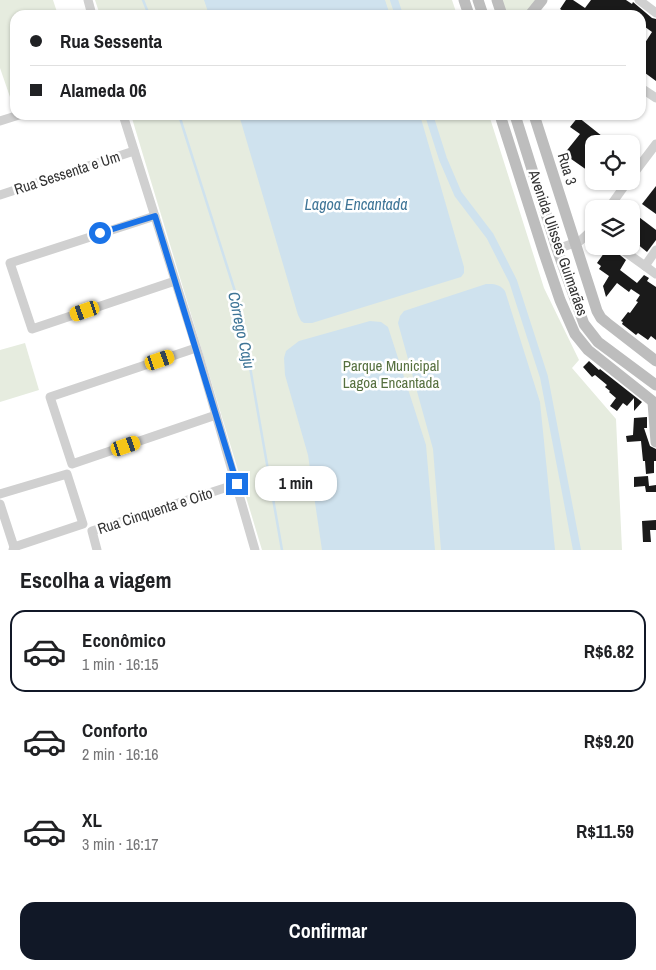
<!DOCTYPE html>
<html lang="pt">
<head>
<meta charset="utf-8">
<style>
  :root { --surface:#fff; --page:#f6f6f6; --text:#202124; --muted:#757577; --line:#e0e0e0; --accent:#111827 }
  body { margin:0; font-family:"Archivo Narrow",sans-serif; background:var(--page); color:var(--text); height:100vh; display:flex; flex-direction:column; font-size:19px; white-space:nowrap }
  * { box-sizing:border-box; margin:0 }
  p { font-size:16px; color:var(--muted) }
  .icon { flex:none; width:28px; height:28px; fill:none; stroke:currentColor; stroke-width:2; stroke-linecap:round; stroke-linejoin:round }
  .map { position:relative; height:550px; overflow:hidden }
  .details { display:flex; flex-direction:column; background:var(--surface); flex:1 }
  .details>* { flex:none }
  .banner { position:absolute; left:10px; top:10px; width:636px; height:110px; border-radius:15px; box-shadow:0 1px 4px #0004; display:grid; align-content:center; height:110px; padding:0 20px; background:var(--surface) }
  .tools { position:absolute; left:585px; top:135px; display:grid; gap:10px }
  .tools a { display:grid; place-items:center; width:55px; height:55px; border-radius:10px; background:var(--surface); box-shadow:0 1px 4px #0004; font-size:25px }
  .end { position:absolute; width:22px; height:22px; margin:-11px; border:6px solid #1a73e8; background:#fff; box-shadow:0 0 0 2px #fff }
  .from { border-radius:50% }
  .bubble { position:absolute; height:35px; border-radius:15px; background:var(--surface); box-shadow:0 1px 4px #0004; font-size:16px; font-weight:700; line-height:35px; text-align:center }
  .car { position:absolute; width:15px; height:30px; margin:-15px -8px; border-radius:6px; box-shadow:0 0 4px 1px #0007; background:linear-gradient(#f5c518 24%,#345 0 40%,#f5c518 0 76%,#345 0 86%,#f5c518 0) }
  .banner b { display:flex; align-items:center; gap:18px; height:48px; font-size:19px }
  .banner b+b { border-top:1px solid var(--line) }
  .banner i { width:12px; height:12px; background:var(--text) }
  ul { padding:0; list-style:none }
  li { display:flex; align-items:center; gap:15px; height:82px; margin:0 10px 8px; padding:0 10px; border:2px solid transparent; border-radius:15px }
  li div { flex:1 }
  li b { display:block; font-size:19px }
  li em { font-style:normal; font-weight:700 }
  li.selected { border-color:var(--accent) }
  li>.icon { width:45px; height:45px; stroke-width:1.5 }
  h2 { padding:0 20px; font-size:22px; line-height:60px }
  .button { display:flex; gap:10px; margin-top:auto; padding:10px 20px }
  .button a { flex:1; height:58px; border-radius:15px; background:var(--accent); color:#fff; font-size:20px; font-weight:700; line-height:58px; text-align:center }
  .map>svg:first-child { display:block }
</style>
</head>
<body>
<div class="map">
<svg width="656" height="550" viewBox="0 0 656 550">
  <rect width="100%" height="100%" fill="#fff"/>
  <g fill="#e6ecdf">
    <polygon points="0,0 53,0 58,15 15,15 15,96 10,97 0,68"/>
    <polygon points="95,0 452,0 457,15 100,15"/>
    <polygon points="498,0 538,0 527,15 503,15"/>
    <polygon points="131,115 489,115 544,288 579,360 572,368 616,419 622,550 262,550"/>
    <polygon points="25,343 39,390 0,402 0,350"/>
  </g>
  <g fill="#cfe2ee">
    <polygon points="204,0 385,0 390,15 209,15"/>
    <polygon points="239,115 420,115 464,267 464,273 461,277 312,323 304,323 301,321 298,315"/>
    <path d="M486 284C494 284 500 284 505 291L540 402 555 550H441L433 449 398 323 400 316 404 311Z"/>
    <polygon points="370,321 381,322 388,327 426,445 435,550 322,550 308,455 285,375 284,358 286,351 299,341"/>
  </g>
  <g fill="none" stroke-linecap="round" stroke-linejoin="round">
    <g stroke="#cfe2ee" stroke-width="2.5">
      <polyline points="143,0 149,15"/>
      <polyline points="179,115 239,304 282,550"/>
    </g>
    <g stroke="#cfe2ee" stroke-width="8">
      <polyline points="394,0 399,15"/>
      <polyline points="429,115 443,159 458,194 490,236 513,281 544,377 577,550"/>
    </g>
  </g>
  <g fill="#1a1a1a">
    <polygon points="566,0 573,0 585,8 591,0 626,0 632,4 633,2 652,18 656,19 656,81 641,70 641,49 652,32 641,24 641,15 569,15 560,9"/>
    <polygon points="578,117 612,144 594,144 594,175 564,154 580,134 570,127"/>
    <polygon points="656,186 656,214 642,204"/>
    <polygon points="631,211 656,230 656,240 647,252 631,239"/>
    <polygon points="609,246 626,260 620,270 637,283 644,275 649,278 647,281 656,287 656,340 651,336 648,340 638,333 636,335 622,324 623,322 621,321 628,312 630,313 638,302 636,301 640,295 631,289 629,292 617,283 606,297 603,286 609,276 599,269 601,266 597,263"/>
    <polygon points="589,361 599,370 600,369 642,402 634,411 634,398 627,406 623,403 617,411 610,406 616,398 609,392 610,391 605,387 607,385 595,375 592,377 583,367"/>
    <polygon points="647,417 647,428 644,428 650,446 656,449 656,461 654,461 654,473 646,474 645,461 643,461 641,441 627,442 626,436 633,435 634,418"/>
    <polygon points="648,476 649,486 656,485 656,492 646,492 645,486 634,487 634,477"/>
    <polygon points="656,520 656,530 650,530 651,542 643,542 642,521"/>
  </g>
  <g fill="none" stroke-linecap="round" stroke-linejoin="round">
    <g stroke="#d0d0d0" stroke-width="9">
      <polyline points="88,0 92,15"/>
      <polyline points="639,0 656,13"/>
      <polyline points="641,88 656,98"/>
      <polyline points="123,115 199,356 255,550"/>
      <polyline points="0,121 19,115"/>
      <polyline points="631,177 656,144"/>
      <polyline points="0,195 134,151"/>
      <polyline points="608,209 628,181"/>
      <polyline points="155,216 10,263 32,329 175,281"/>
      <polyline points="617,246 645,266"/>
      <polyline points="557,249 580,241 594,228"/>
      <polyline points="656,250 645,266 656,274"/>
      <polyline points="196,348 50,397 72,464 216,415"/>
      <polyline points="0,494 67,474 83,524 14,547"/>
      <polyline points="0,504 14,547 13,550"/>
      <polyline points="97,550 92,531 237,484"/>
    </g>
    <g stroke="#bdbdbd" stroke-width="11">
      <polyline points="464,0 469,15"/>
      <polyline points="478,0 483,15"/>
      <polyline points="497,0 502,15"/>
      <polyline points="530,15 542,0"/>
      <polyline points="500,115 544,253 560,300 575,334 588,350 656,404"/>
      <polyline points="515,115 557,249 584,324 598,342 656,385"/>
      <polyline points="534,115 597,311 601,318 607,323 656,361"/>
      <polyline points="653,402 656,442"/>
    </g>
  </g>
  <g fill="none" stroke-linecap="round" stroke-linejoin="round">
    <polyline stroke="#1a73e8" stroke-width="6" points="100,233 155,216 237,484"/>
  </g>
  <g text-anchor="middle" stroke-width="5" stroke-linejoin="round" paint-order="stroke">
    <g font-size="15" fill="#333" stroke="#fff">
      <text transform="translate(567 169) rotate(73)" y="5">Rua 3</text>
      <text transform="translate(67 173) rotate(-18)" y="5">Rua Sessenta e Um</text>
      <text transform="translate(558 243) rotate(71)" y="5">Avenida Ulisses Guimarães</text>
      <text transform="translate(155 511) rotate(-18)" y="5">Rua Cinquenta e Oito</text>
    </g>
    <g font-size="15" fill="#56703f" stroke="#fff">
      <text x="391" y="371">Parque Municipal<tspan x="391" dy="17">Lagoa Encantada</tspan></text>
    </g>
    <g font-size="16" font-style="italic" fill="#3f7597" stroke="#fff">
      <text x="356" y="210">Lagoa Encantada</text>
      <text transform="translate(242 330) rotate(78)" y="6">Córrego Caju</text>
    </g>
  </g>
</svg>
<div class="tools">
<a><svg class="icon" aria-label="locate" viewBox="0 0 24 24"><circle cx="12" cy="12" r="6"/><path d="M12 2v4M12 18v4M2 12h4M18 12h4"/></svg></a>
<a><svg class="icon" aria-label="layers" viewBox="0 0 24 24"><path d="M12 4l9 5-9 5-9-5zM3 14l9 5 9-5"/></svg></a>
</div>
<i class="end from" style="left:100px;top:233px"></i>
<i class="end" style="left:237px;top:484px"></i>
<div class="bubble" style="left:255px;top:466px;width:82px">1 min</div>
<i class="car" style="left:85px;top:311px;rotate:251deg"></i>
<i class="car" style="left:160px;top:360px;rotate:71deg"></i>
<i class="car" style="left:126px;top:446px;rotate:71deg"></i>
<div class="banner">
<b><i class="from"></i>Rua Sessenta</b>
<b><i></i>Alameda 06</b>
</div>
</div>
<section class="details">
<h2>Escolha a viagem</h2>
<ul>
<li class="selected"><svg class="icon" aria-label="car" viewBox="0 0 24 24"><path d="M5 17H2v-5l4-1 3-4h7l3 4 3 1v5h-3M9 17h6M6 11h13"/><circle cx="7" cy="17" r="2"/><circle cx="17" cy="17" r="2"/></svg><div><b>Econômico</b><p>1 min · 16:15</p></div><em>R$6.82</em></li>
<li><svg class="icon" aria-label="car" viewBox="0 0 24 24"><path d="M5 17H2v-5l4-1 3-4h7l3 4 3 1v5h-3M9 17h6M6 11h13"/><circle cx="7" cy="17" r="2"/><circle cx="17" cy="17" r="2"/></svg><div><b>Conforto</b><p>2 min · 16:16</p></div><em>R$9.20</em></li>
<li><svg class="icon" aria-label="car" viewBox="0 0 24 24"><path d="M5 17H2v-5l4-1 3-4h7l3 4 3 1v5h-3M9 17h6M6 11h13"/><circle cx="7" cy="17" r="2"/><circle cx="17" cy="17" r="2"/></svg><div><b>XL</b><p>3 min · 16:17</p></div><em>R$11.59</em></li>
</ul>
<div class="button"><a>Confirmar</a></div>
</section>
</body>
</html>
